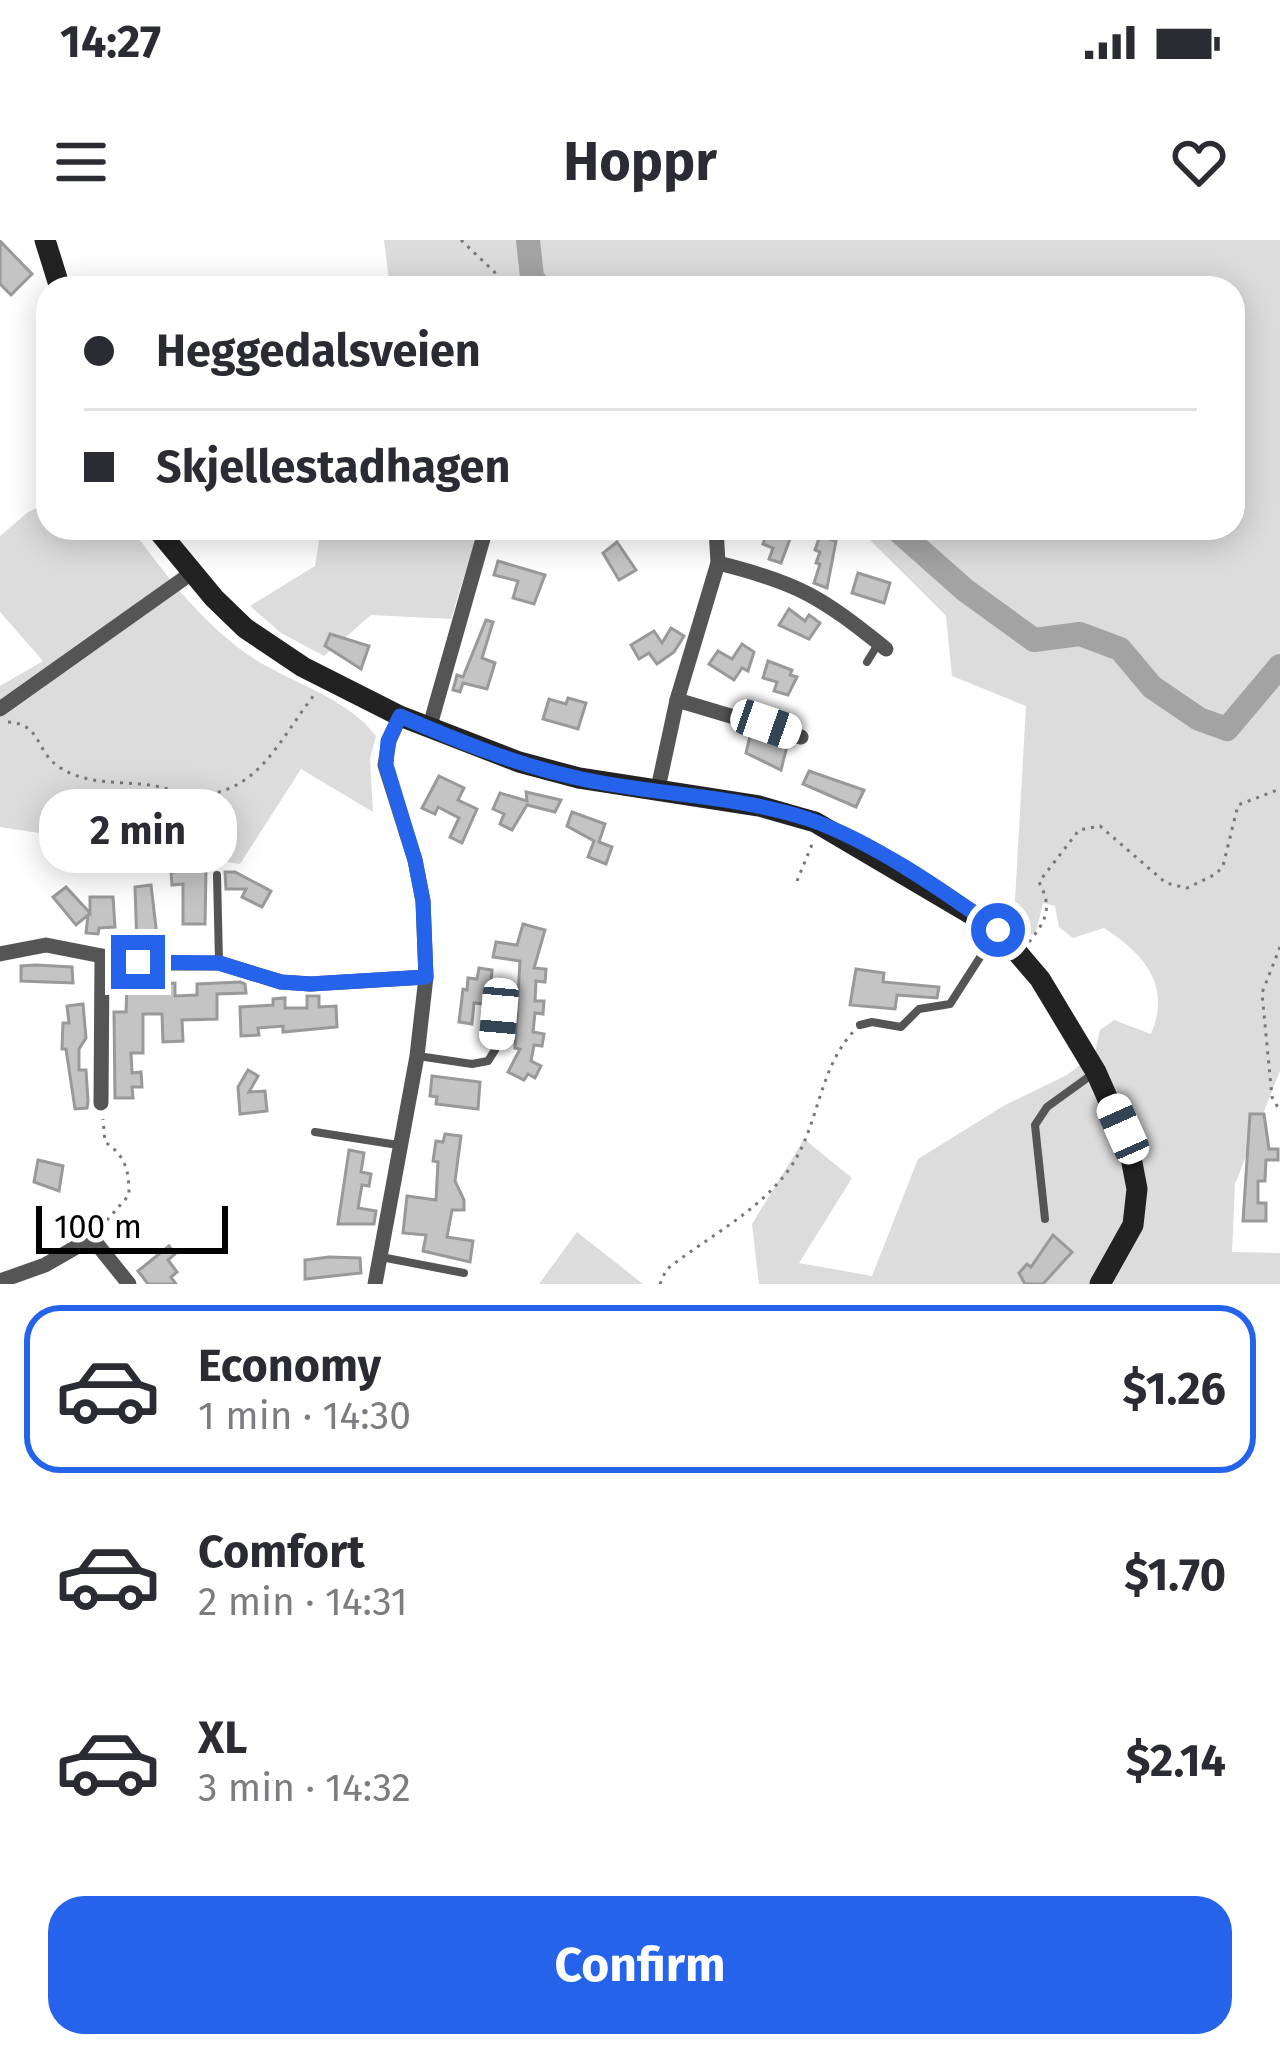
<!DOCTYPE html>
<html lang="en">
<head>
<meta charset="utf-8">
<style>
  :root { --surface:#fff; --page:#f2f2f3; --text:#2b2b33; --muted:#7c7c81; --line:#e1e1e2; --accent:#2563eb }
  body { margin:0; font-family:"Fira Sans",sans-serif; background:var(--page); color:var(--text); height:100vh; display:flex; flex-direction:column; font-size:45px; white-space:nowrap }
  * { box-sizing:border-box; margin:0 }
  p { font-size:39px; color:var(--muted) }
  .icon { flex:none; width:66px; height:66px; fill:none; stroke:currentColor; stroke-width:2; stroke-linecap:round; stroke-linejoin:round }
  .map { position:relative; height:1044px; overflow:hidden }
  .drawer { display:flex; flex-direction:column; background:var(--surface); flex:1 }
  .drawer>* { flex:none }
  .banner { position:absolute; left:36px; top:36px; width:1209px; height:264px; border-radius:36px; box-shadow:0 6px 30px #0003; display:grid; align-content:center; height:264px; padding:0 48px; background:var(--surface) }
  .scale { position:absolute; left:36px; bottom:30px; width:192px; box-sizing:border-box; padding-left:12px; border:6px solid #000; border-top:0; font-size:33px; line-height:42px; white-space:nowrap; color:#000; -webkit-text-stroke:9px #fff; paint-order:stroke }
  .end { position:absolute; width:54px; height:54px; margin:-27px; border:15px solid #2563eb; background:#fff; box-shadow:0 0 0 6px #fff }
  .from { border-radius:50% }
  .bubble { position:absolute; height:84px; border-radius:36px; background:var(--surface); box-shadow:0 6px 30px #0003; font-size:39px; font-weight:700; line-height:84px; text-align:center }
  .car { position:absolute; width:36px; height:72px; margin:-36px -18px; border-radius:15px; box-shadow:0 0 9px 3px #0007; background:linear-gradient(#fff 24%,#345 0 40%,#fff 0 76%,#345 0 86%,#fff 0) }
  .banner b { display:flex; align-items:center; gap:42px; height:114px; font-size:45px }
  .banner b+b { border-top:3px solid var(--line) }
  .banner i { width:30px; height:30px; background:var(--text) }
  ul { padding:21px 0 0; list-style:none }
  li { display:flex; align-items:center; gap:36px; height:168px; margin:0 24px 18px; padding:0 24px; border:6px solid transparent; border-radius:36px }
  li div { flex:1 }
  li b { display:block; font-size:45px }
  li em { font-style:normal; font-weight:700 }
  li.on { border-color:var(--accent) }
  li>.icon { width:108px; height:108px; stroke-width:1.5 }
  .cta { display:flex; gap:24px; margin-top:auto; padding:24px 48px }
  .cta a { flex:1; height:138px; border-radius:36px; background:var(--accent); color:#fff; font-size:48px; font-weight:700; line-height:138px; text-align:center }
  .status { display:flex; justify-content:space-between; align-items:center; height:84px; padding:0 60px; background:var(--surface); direction:ltr }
  .status svg { height:33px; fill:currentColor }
  header { display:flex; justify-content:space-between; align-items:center; height:156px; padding:0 48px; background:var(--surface); font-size:54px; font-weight:700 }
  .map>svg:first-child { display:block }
</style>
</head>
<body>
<div class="status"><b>14:27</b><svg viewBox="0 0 49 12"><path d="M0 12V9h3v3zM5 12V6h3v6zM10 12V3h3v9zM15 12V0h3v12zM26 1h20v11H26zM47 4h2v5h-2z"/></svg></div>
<header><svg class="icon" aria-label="menu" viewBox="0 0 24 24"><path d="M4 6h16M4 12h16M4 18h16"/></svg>Hoppr<svg class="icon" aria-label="heart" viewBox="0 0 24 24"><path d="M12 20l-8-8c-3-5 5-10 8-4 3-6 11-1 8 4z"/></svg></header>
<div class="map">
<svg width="1280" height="1044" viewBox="0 0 1280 1044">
  <rect width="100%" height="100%" fill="#fff"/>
  <g fill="#dcdcdc">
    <path d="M384 0H1280V831L1235 944 1232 1012 1280 1013V1044H759L752 984 804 899 852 938 799 1023 872 1036 918 919 1005 865 1067 835 1095 813 1100 790 1114 780 1151 794C1172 745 1143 713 1104 688L1073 698 1059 687 1055 666 1043 663 1036 692 1023 698 1013 696 1026 466 952 436 946 376 858 288H1233V48H390Z"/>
    <path d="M48 263V288H131C164 333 198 378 244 412 285 442 345 455 376 496L370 519 373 572 301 529 240 624 0 587V446L43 421 0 372V296L28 272Z"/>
    <polygon points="321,288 479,288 451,379 371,375 324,416 281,393 250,366 315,326"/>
    <polygon points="577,992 643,1044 539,1044"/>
  </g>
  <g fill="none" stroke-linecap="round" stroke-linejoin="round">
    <g stroke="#a3a3a3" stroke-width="24">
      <polyline points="528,0 532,37 540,48"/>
      <polyline points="895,288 965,350 1034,400 1080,394 1120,409 1152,447 1199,479 1227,489 1280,426"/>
    </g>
  </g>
  <g fill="#c4c4c4" stroke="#999" stroke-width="3">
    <polygon points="0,1 32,34 11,55 0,44"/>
    <polygon points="775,288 794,288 781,323 769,319 773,308 763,304 767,292 773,295"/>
    <polygon points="820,296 836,301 827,348 814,343 820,324 816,323 820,312 815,310"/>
    <polygon points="617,302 636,330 619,340 603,313"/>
    <polygon points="498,321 545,335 534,364 513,358 518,341 494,335"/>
    <polygon points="858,333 890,343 884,363 852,353"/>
    <polygon points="789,369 805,381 809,375 820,383 809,399 779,385"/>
    <polygon points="486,380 493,382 482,418 495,423 487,449 463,443 460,452 453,450 457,435 463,437"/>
    <polygon points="671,388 684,396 674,412 657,424 649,413 639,419 631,405 654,391 662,403"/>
    <polygon points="330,394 369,406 361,429 325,406"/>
    <polygon points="742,404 754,412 748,431 742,428 734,440 709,424 718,411 732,419"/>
    <polygon points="768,421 792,430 790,435 797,437 788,455 774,451 777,442 763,438"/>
    <polygon points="568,458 586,463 578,489 543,479 549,459 566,464"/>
    <polygon points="750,496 787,506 781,530 746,513"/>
    <polygon points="809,531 864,550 856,567 803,544"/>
    <polygon points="439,536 464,548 458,560 477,569 462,603 450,597 459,578 438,567 435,574 422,568"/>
    <polygon points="526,552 561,560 555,572 527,565 512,590 500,584 504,574 493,569 500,553 527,561"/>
    <polygon points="572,572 605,584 599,602 612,607 606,624 588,617 594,601 567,586"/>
    <polygon points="206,630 205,684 183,684 183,644 172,645 171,632"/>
    <polygon points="225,632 235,632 271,651 262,667 242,657 246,649 226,649"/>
    <polygon points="151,645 158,705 137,706 135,647"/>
    <polygon points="66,647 90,673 90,657 113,657 115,687 99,688 98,694 86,693 88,675 76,685 53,657"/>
    <polygon points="523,684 545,690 534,728 546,729 545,742 536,741 535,761 544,761 543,774 535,773 533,792 544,794 542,806 534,805 531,821 541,826 535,838 528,834 524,840 508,832 520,809 515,808 520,721 493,717 496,702 517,705"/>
    <polygon points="36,725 72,727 73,743 21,741 21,726"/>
    <polygon points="479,728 492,730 490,753 486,752 484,764 474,763 472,784 459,782 463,749 467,750 468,738 477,739"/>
    <polygon points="856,729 884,733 883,742 939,747 937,758 897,755 895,769 850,765"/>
    <polygon points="240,742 245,744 246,753 217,754 217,779 182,780 183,801 163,802 162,774 143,774 143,813 131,813 132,833 141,832 142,847 132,847 133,858 115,858 114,772 126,772 127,746 175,743 175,756 197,755 197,744"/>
    <polygon points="307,756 319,756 319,767 336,766 337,787 283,792 283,786 258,788 259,795 241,796 240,767 273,765 273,759 285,758 285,768 307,768"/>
    <polygon points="83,764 86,798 79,809 79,830 86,830 88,861 87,868 75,869 66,809 62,809 63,783 69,783 67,766"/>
    <polygon points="248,830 258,836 249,852 265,851 267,871 240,874 238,847"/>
    <polygon points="432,836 480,842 478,869 436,864 437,857 430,856"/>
    <polygon points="1250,874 1264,874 1269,909 1278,909 1278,920 1266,920 1265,941 1258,941 1258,963 1266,963 1266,981 1243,981"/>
    <polygon points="445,894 461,896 455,941 464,960 464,970 452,970 447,997 473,1001 470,1022 423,1011 426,995 403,993 407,956 436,960 438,922 433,921 436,901 443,902"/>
    <polygon points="349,910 364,913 361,932 371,934 369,946 362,945 358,968 376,971 374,984 338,984"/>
    <polygon points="38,920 63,926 59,951 34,942"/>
    <polygon points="1053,995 1072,1012 1043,1044 1025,1044 1019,1033 1027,1024 1031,1027"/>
    <polygon points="169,1006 175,1014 168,1020 177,1032 171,1037 176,1044 148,1044 138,1031"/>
    <polygon points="329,1017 360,1018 361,1033 305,1039 305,1020"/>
  </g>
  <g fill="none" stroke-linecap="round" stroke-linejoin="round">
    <g stroke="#777" stroke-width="3" stroke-dasharray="3 6" stroke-linecap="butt">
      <polyline points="461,0 511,48"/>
      <path d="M8 482C42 484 35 511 59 527 86 545 118 541 149 545 164 547 179 553 194 554 257 558 281 496 315 454"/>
      <polyline points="192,554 203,615 214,628"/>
      <polyline points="797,641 813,602"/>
      <path d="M1029 702C1046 681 1053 668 1039 642L1079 590 1100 586 1166 643 1187 648 1216 634 1223 626 1238 565 1280 549"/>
      <polyline points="1280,707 1262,753 1272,857 1280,871"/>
      <path d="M101 987 129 955C129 931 126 916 105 902L103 879"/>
      <path d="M660 1044 666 1030C708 996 758 973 790 928 819 887 818 829 854 791"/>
    </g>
    <g stroke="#555" stroke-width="8">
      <polyline points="867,422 878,404"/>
      <polyline points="217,635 219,721"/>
      <polyline points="860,785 872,782 901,787 919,769 950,764 997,691"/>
      <polyline points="418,816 472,824 488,821 495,810 502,745"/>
      <polyline points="315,892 398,905"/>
      <polyline points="1045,979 1035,885 1047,867 1094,833"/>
      <polyline points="381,1017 464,1033"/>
    </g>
    <g stroke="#555" stroke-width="15">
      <path d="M718 323C799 343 821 357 886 409"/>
      <polyline points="677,460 801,497"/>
      <polyline points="0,469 193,332"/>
      <polyline points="429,489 486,288"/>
      <polyline points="657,553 677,460 718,323 716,288"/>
      <polyline points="0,714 46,705 138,723 219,723 281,742 311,744 426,737"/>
      <polyline points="101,863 102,717"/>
      <polyline points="0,1041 45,1025 92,998 129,1044"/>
      <polyline points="375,1044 417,816 426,737 423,661 415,620 385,525 389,501 400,476"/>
    </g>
    <g stroke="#222" stroke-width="21">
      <polyline points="45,0 60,48"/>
      <polyline points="156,288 214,358 245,388 303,427 400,476 519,522 579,538 759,566 815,582 998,690 1040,739 1096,832 1129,907 1137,949 1133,985 1100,1044"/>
    </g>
  </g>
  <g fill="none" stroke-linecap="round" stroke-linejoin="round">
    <path stroke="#2563eb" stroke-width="15" d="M138 722 219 723 281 742 310 744 426 737 423 661 415 620 386 525 388 501 400 476C458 501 519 526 582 539 656 555 735 555 808 579 870 600 944 651 998 690"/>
  </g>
</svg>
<div class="scale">100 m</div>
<i class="end from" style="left:998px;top:690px"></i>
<i class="end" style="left:138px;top:722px"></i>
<div class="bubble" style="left:39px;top:549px;width:198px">2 min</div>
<i class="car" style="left:766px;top:484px;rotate:109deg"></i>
<i class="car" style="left:499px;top:774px;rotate:185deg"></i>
<i class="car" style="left:1123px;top:889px;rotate:336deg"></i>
<div class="banner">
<b><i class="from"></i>Heggedalsveien</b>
<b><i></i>Skjellestadhagen</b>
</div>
</div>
<section class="drawer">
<ul>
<li class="on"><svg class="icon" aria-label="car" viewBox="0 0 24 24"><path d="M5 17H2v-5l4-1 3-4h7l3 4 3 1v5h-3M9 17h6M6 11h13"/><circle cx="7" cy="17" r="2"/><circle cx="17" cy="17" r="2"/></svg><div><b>Economy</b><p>1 min · 14:30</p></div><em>$1.26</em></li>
<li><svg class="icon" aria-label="car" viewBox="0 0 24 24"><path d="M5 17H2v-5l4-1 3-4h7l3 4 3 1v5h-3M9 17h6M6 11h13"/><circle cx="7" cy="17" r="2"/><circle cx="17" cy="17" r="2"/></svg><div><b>Comfort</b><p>2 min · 14:31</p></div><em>$1.70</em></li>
<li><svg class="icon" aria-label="car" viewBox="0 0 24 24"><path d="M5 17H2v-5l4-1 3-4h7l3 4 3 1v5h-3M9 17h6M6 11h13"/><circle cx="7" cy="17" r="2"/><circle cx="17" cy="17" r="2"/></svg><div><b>XL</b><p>3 min · 14:32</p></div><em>$2.14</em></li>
</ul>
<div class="cta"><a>Confirm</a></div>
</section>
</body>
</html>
